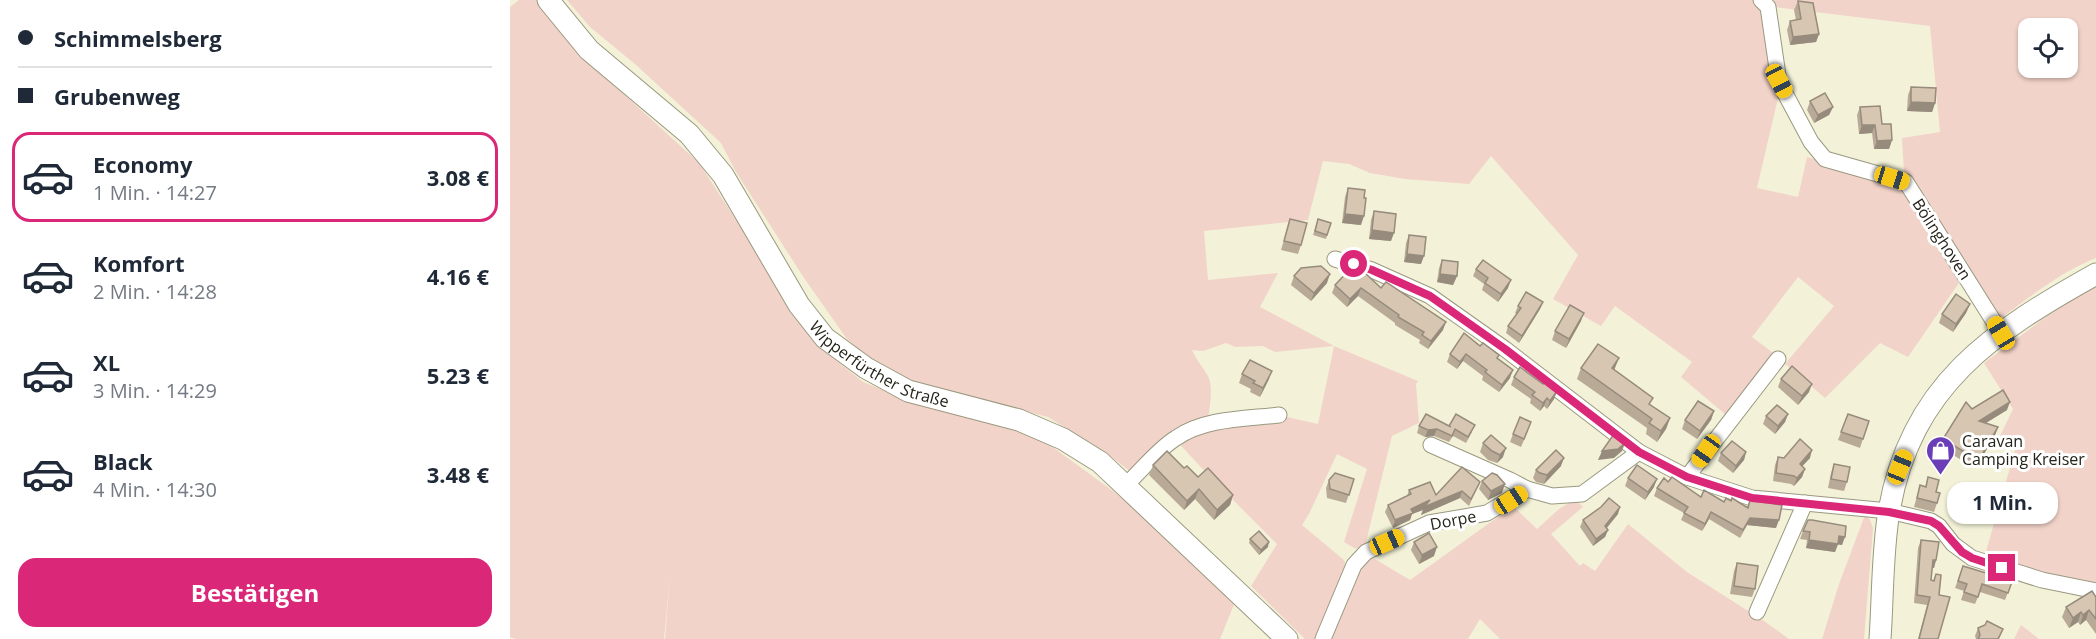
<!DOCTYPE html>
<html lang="de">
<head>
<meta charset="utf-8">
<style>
  :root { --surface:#fff; --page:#f6f6f7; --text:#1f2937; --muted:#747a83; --line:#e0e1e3; --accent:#db2777 }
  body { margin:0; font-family:"Open Sans",sans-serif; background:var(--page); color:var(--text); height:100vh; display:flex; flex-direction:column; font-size:22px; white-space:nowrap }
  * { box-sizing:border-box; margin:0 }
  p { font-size:20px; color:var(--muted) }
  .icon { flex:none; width:33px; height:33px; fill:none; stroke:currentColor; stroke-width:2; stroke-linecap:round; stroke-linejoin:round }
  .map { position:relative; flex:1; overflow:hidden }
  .panel { display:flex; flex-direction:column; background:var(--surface); width:510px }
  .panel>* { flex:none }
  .hud { display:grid; align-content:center; height:132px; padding:0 18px; background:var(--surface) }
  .buttons { position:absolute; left:1508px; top:18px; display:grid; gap:12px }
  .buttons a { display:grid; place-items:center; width:60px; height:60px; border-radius:12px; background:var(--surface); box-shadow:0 2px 4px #0004; font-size:30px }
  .end { position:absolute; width:27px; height:27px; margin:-14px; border:8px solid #db2777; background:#fff; box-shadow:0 0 0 3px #fff }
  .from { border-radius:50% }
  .bubble { position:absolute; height:42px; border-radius:18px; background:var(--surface); box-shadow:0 2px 4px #0004; font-size:20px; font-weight:700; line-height:42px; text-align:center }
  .car { position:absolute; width:18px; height:36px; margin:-18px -9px; border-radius:8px; box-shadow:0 0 4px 2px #0007; background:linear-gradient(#f5c518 24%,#345 0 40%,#f5c518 0 76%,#345 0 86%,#f5c518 0) }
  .hud b { display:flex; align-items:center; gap:21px; height:57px; font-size:22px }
  .hud b+b { border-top:2px solid var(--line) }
  .hud i { width:15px; height:15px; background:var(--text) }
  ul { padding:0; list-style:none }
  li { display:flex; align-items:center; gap:18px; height:90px; margin:0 12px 9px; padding:0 6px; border:3px solid transparent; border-radius:18px }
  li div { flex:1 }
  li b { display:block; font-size:22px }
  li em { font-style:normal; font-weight:700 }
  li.selected { border-color:var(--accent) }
  li>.icon { width:54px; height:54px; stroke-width:1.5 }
  .primary-button { display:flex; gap:12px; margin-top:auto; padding:12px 18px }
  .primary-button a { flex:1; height:69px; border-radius:18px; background:var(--accent); color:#fff; font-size:24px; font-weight:700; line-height:69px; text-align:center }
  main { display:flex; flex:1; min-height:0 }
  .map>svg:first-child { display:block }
</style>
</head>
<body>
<main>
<section class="panel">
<div class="hud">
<b><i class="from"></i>Schimmelsberg</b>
<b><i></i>Grubenweg</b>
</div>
<ul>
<li class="selected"><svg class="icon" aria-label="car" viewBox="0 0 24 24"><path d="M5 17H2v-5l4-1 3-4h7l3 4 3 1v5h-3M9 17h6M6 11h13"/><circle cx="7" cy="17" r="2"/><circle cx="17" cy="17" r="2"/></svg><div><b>Economy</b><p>1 Min. · 14:27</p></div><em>3.08 €</em></li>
<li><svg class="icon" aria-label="car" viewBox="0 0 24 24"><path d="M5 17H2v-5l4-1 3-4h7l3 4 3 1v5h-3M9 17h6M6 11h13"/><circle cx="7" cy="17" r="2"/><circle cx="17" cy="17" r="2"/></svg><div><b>Komfort</b><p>2 Min. · 14:28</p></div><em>4.16 €</em></li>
<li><svg class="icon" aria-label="car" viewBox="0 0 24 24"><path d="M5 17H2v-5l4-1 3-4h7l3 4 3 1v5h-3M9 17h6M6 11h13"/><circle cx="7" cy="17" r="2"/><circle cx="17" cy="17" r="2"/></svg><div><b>XL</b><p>3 Min. · 14:29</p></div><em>5.23 €</em></li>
<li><svg class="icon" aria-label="car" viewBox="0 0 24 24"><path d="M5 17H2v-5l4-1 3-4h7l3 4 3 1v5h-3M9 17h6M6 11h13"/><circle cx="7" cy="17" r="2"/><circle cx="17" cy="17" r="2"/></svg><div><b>Black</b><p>4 Min. · 14:30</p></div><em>3.48 €</em></li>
</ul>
<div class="primary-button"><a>Bestätigen</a></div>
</section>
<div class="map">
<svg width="1586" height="639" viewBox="0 0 1586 639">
  <rect width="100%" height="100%" fill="#f3f2d8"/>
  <g fill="#f2d3c9" fill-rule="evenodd">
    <polygon points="9,0 27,0 70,54 189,163 308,346 353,382 400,401 530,438 603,491 678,552 725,602 710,639 155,639 160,576 154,639 6,639 0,637 0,7"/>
    <path d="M57 0H1251L1263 7 1264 0H1586V258C1550 272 1517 299 1486 322L1394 173 1392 138 1430 132 1420 26 1263 7 1275 68 1247 188 1288 197 1297 157 1392 185 1451 280 1398 357 1370 343 1315 398 1275 364 1324 306 1288 277 1242 337 1266 355 1216 415 1171 377 1182 362 1105 306 1091 326 1043 299 1068 255 981 156 959 184 895 179 860 173 839 164 813 161 798 220 694 231 698 280 768 273 750 307 824 346 908 381 906 384 909 423 882 436 854 550 844 548 834 542 857 469 827 454 799 514 792 525 834 560 837 569 810 639H795L741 586 767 544 697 474 666 440 697 425 777 417 808 424 824 346 765 352 753 346 725 347 716 343 693 351 682 350C687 361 693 367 698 376 704 388 699 408 698 421L664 437 622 473 599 455 538 417 403 382 362 362 337 339 294 278 226 172 211 143 125 64 80 27ZM1518 28H1557V68H1518Z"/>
    <polygon points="1586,285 1586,586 1535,575 1475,555 1507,443 1490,436 1503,409 1474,363 1537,316"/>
    <polygon points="1065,499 1073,507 1041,534 1070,566 1073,563 1085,571 1118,524 1177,572 1254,621 1279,639 990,639 970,619 958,639 817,639 838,584 858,555 900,580 1003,506 1027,529 1049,509"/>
    <polygon points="1355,515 1360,520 1363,528 1354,639 1312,639 1329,584"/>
    <polygon points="1511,625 1529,639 1504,639"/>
  </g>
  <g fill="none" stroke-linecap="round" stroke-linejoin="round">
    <defs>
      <g id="street">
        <polyline points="1251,0 1258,7 1269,82 1301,142 1315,159 1396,182 1491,333"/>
        <polyline points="825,259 862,270 920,296 995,349 1129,452"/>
        <polyline points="921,445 1000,480 1017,489"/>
        <polyline points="1177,477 1268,359"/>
        <path d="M616 485C632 470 647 450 666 438 695 418 735 419 769 415"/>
        <polyline points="1247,612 1295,503"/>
        <polyline points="813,639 844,565 856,552 919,523 977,513 1017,489 1042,496 1072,494 1129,452 1177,477 1242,498 1379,511 1421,521 1429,526 1443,544 1462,558 1532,580 1586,591"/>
      </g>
      <g id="secondary">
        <path id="s1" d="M38 0 79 50 179 134 213 175 289 305 315 338 356 368 398 391 509 420 553 439 590 462 777 639"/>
        <path d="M1370 639C1373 597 1372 553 1379 511 1401 385 1482 332 1586 274"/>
      </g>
    </defs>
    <use href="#street" stroke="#9a9980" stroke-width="17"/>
    <use href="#secondary" stroke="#9a9980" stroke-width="23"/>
    <use href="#street" stroke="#fff" stroke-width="15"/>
    <use href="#secondary" stroke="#fff" stroke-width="21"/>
  </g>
  <g fill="#b9aa98">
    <polygon points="1288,1 1309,34 1306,42 1280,45 1277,30 1280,21 1286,20 1284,10"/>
    <polygon points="1401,87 1425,103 1422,112 1397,111 1398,95"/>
    <polygon points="1300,101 1323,107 1319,115 1304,123 1297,110"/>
    <polygon points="1350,107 1372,124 1382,140 1379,149 1364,149 1362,133 1349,134 1347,115"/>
    <polygon points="838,188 851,225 832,223 835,197"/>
    <polygon points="864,211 881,241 859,239 861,220"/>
    <polygon points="780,219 791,245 788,254 771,250"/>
    <polygon points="808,219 821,223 816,239 803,235"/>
    <polygon points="899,235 911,264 894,262 896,243"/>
    <polygon points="932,260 947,276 943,285 927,282 929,268"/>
    <polygon points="966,269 998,288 988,302 972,290 974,284 963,276"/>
    <polygon points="784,276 817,283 801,301 781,285"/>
    <polygon points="852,276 933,330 918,349 909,343 910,340 885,325 885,323 848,296 837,307 822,293 825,285"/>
    <polygon points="1033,302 1030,309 1009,343 996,333 998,326 1007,314 1005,313 1008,306"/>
    <polygon points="1460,304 1456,313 1443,332 1429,323 1432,314"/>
    <polygon points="1071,321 1056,348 1042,340 1045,331"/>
    <polygon points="954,333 988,359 1000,378 989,392 972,380 973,376 953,361 947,369 937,362 940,354"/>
    <polygon points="1071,368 1105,368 1104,370 1141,405 1160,418 1156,429 1147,442 1136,434 1137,428 1067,379"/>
    <polygon points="732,374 759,379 750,397 740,392 741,389 729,383"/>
    <polygon points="1004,377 1033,384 1047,391 1044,399 1037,409 1034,406 1030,411 1020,403 1021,399 1001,385"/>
    <polygon points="1271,379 1299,392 1288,405 1268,387"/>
    <polygon points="1462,409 1497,410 1476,423 1488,427 1485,435 1467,466 1455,459 1453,461 1430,447 1433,439"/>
    <polygon points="1204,411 1201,420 1187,439 1172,429 1175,420"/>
    <polygon points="1278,414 1275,422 1265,434 1253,424 1256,416"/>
    <polygon points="1338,414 1359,421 1350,448 1328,440"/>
    <polygon points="909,426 939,426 962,432 956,443 943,436 939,442 924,436 915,437 907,433"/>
    <polygon points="1018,431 1011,447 1000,442 1003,434"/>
    <polygon points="973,443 993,457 987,463 978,460 970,452"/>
    <polygon points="1236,452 1234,460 1223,473 1208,461 1211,453"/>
    <polygon points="1268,457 1274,458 1300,458 1292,466 1295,469 1292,477 1284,486 1281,484 1263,481 1265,465"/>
    <polygon points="1324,464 1337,482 1334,491 1318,488 1321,473"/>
    <polygon points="643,465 674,468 688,477 723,495 720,505 704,520 685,499 674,510 639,475"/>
    <polygon points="1051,466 1034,484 1026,482 1023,478 1026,470"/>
    <polygon points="1418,477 1426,492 1427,503 1424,512 1404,507 1410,485 1415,487"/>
    <polygon points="1118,478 1144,487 1135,500 1115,486"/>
    <polygon points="844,479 836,503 817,498 816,488 819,480"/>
    <polygon points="972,481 992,493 978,500 969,489"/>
    <polygon points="970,482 959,506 950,498 911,515 913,510 902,514 900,520 883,528 875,512 878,505 897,496 899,490 926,495"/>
    <polygon points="1158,482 1191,497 1214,502 1221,501 1237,507 1240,500 1266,528 1237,525 1230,538 1199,519 1192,531 1171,520 1174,513 1144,496 1147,488"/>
    <polygon points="1108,514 1097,528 1098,530 1095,537 1083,546 1070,527 1073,520"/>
    <polygon points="1336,526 1332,545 1328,544 1325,552 1296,548 1297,540 1290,539 1293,531"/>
    <polygon points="740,539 758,547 749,555 739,543"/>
    <polygon points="1411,540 1426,560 1424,568 1422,568 1421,580 1423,581 1426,574 1429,595 1428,639 1408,639 1417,605 1404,603 1408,548"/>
    <polygon points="904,542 924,556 909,564 901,550"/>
    <polygon points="1227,563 1245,589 1242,597 1220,594 1224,571"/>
    <polygon points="1453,566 1476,573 1486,573 1503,579 1495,600 1470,592 1465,604 1451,600 1454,591 1445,588"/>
    <polygon points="1586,597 1586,634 1576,620 1570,625 1568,622 1559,628 1552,617 1556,607"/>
    <polygon points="1468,628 1493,629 1489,639 1466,639 1465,636"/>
  </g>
  <g fill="#968b7c">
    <polygon points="1309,34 1306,42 1280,45 1283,37"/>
    <polygon points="1401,102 1425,103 1422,112 1397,111"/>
    <polygon points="1323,107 1319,115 1304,123 1308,115"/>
    <polygon points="1352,125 1365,125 1362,133 1349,134"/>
    <polygon points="1382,140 1379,149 1364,149 1367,141"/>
    <polygon points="835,214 854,216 851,225 832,223"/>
    <polygon points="862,230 884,233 881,241 859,239"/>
    <polygon points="897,254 914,256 911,264 894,262"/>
    <polygon points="820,274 817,283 801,301 804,293"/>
    <polygon points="930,274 947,276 943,285 927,282"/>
    <polygon points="1001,280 998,288 988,302 991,294"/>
    <polygon points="851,288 848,296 837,307 840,299"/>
    <polygon points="1033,302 1030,309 1009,343 1012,336"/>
    <polygon points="1460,304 1456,313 1443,332 1446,324"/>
    <polygon points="1074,313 1071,321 1056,348 1059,339"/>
    <polygon points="936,322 933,330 918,349 921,341"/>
    <polygon points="956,354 953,361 947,369 950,362"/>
    <polygon points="1109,358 1105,368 1098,378 1102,368"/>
    <polygon points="1003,370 1000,378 989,392 992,385"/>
    <polygon points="762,371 759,379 750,397 753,388"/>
    <polygon points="1302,384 1299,392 1288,405 1292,396"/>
    <polygon points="1047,391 1044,399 1037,409 1040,401"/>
    <polygon points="1037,398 1034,406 1030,411 1033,403"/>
    <polygon points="1500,402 1497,410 1466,429 1469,421"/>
    <polygon points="1204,411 1201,420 1187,439 1190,431"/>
    <polygon points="1278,414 1275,422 1265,434 1268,426"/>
    <polygon points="1160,418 1156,429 1147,442 1151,431"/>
    <polygon points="1488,427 1485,435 1467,466 1470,458"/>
    <polygon points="927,429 924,436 915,437 918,430"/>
    <polygon points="1115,443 1112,451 1104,458 1088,460 1092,451"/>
    <polygon points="996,448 993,457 987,463 990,455"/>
    <polygon points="1302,450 1300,458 1287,472 1290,464"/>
    <polygon points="1236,452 1234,460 1223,473 1226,466"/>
    <polygon points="1054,458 1051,466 1034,484 1037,475"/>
    <polygon points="1295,469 1292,477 1284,486 1287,478"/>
    <polygon points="1147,479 1144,487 1135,500 1138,492"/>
    <polygon points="995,484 992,493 978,500 981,491"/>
    <polygon points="689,489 685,499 674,510 677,501"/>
    <polygon points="952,491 950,498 911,515 913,510 902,514 900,520 883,528 885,520 901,509 920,500"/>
    <polygon points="723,495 720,505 704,520 707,510"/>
    <polygon points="1110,507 1108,514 1092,533 1095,526"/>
    <polygon points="1201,512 1199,519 1192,531 1195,524"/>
    <polygon points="1240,518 1269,520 1266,528 1237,525 1230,538"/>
    <polygon points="1098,530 1095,537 1083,546 1086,539"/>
    <polygon points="1329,536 1335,537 1332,545 1326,544"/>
    <polygon points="1299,540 1328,544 1325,552 1296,548"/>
    <polygon points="759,542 758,547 749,555 751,550"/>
    <polygon points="927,547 924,556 909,564 912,555"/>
    <polygon points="1423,560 1426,560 1424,568 1420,568"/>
    <polygon points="1579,610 1576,620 1570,625 1573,615"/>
    <polygon points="1571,612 1568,622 1559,628 1563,618"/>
  </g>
  <g fill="#d7c6b1" stroke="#968b7c" stroke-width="1.5">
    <polygon points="1288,1 1303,3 1309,34 1283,37 1280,21 1291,19"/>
    <polygon points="1401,87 1426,88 1425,103 1401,102"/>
    <polygon points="1315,93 1323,107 1308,115 1300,101"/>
    <polygon points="1370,106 1372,124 1381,124 1382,140 1367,141 1365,125 1352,125 1350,107"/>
    <polygon points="838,188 855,190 854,198 856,198 854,216 835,214"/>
    <polygon points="864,211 886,214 884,233 862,230"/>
    <polygon points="780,219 797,223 791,245 774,241"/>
    <polygon points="808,219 821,223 817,235 805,231"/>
    <polygon points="899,235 916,237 914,256 897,254"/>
    <polygon points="932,260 948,262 947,276 930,274"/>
    <polygon points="973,260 1001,280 991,294 975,283 978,278 966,269"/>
    <polygon points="811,266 820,274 804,293 784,276 791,268"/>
    <polygon points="842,267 852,276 855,273 871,288 876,282 936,322 921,341 912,335 914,332 888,317 889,315 851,288 840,299 825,285"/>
    <polygon points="1016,292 1033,302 1012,336 998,326 1011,308 1008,306"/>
    <polygon points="1446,294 1460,304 1446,324 1432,314"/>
    <polygon points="1060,305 1074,313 1059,339 1045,331"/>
    <polygon points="954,333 970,346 973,343 989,355 987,358 1003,370 992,385 975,372 977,370 956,354 950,362 940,354"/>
    <polygon points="1088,344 1109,358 1102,368 1143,398 1139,404 1160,418 1151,431 1139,423 1142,419 1071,368"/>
    <polygon points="740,360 762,371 753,388 743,383 745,381 732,374"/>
    <polygon points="1282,366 1302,384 1292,396 1271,379"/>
    <polygon points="1010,367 1033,384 1035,382 1047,391 1040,401 1037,398 1033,403 1022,395 1025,392 1004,377"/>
    <polygon points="1493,390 1500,402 1469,421 1488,427 1470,458 1458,451 1456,453 1433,439 1456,402 1462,409"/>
    <polygon points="1188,401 1204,411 1190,431 1175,420"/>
    <polygon points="1267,405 1278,414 1268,426 1256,416"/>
    <polygon points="916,414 941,427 939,426 946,414 965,425 958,437 945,429 942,436 927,429 918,430 909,426"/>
    <polygon points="1338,414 1359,421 1353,439 1331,432"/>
    <polygon points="1010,417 1021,422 1014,439 1003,434"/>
    <polygon points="1104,434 1115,443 1108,449 1092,451"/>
    <polygon points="981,435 996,448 990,455 982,451 973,443"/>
    <polygon points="1290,439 1302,450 1290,464 1295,469 1287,478 1284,476 1266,473 1268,457 1274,458"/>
    <polygon points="1222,441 1236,452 1226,466 1211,453"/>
    <polygon points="1046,450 1054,458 1037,475 1030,473 1026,470"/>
    <polygon points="657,451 674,468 677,466 688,477 698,468 723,495 707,510 689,489 677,501 643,465"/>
    <polygon points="1324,464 1340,467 1337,482 1321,479"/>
    <polygon points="1127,465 1147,479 1138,492 1118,478"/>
    <polygon points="952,467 970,482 961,499 952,491 914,507 920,500 901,509 903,513 885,520 878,505 901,494 899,490 920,482 926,495"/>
    <polygon points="825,473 844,479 839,495 820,489 819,480"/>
    <polygon points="982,473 987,475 995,484 981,491 972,481"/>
    <polygon points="1162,477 1191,497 1194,490 1214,502 1216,498 1221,501 1222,498 1238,508 1240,500 1272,505 1269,520 1240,518 1233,530 1201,512 1195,524 1174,513 1178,507 1147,488 1154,478 1158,482"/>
    <polygon points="1418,477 1429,480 1426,492 1430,493 1427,503 1407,498 1410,485 1416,487"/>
    <polygon points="1099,498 1110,507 1095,526 1098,530 1086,539 1073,520 1091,507"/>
    <polygon points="1298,520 1302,520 1336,526 1335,537 1329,536 1328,544 1299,540 1300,532 1293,531"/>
    <polygon points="749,531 759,542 751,550 740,539"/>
    <polygon points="919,533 927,547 912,555 904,542"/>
    <polygon points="1411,540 1429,542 1426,560 1423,560 1421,580 1424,581 1426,574 1431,575 1429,595 1440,597 1428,639 1409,639 1420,597 1407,595"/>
    <polygon points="1227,563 1248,566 1245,589 1224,586"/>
    <polygon points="1453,566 1476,573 1477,568 1487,572 1486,573 1503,579 1498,593 1472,584 1468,597 1454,592 1457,584 1448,581"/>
    <polygon points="1582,591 1586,597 1586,619 1579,610 1573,615 1571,612 1563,618 1556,607"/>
    <polygon points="1477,621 1493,629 1488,639 1468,639 1470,635 1468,628 1475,625"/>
  </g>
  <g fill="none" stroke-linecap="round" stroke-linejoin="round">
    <polyline stroke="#db2777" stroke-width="8" points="844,264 862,270 920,296 995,349 1129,452 1177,477 1242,498 1379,512 1421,521 1429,526 1452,552 1462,558 1492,568"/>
  </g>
  <defs>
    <symbol id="shop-pin" viewBox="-11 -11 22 30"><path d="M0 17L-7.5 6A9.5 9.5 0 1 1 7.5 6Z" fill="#693eb6" stroke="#fff"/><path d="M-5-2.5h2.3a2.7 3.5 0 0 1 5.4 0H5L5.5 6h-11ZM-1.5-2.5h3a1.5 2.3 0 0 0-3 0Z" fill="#fff"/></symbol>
  </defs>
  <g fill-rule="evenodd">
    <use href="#shop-pin" x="1414" y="434" width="33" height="45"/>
  </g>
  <g text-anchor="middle" stroke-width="6" stroke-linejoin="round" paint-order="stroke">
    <g font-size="16" fill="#242319" stroke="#fff">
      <text transform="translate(1432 239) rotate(57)" y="6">Bölinghoven</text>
      <text dy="6" stroke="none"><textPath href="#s1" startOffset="502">Wipperfürther Straße</textPath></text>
      <text transform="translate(943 520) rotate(-11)" y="6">Dorpe</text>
    </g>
    <g font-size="16" fill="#242319" stroke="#fff" text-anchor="start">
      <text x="1452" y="447">Caravan<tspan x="1452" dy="18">Camping Kreiser</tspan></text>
    </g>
  </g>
</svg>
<div class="buttons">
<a><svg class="icon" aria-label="locate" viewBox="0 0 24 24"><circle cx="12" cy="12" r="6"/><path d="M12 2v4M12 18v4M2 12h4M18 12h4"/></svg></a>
</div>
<i class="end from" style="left:844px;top:264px"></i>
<i class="end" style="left:1492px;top:568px"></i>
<div class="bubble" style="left:1437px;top:482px;width:111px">1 Min.</div>
<i class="car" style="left:1269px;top:81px;rotate:152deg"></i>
<i class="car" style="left:1382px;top:178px;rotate:107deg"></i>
<i class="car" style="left:1491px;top:333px;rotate:329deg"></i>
<i class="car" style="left:1196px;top:451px;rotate:215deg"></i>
<i class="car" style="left:1390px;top:467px;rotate:22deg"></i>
<i class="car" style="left:1001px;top:500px;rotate:57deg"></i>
<i class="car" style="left:877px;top:542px;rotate:66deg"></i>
</div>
</main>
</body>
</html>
